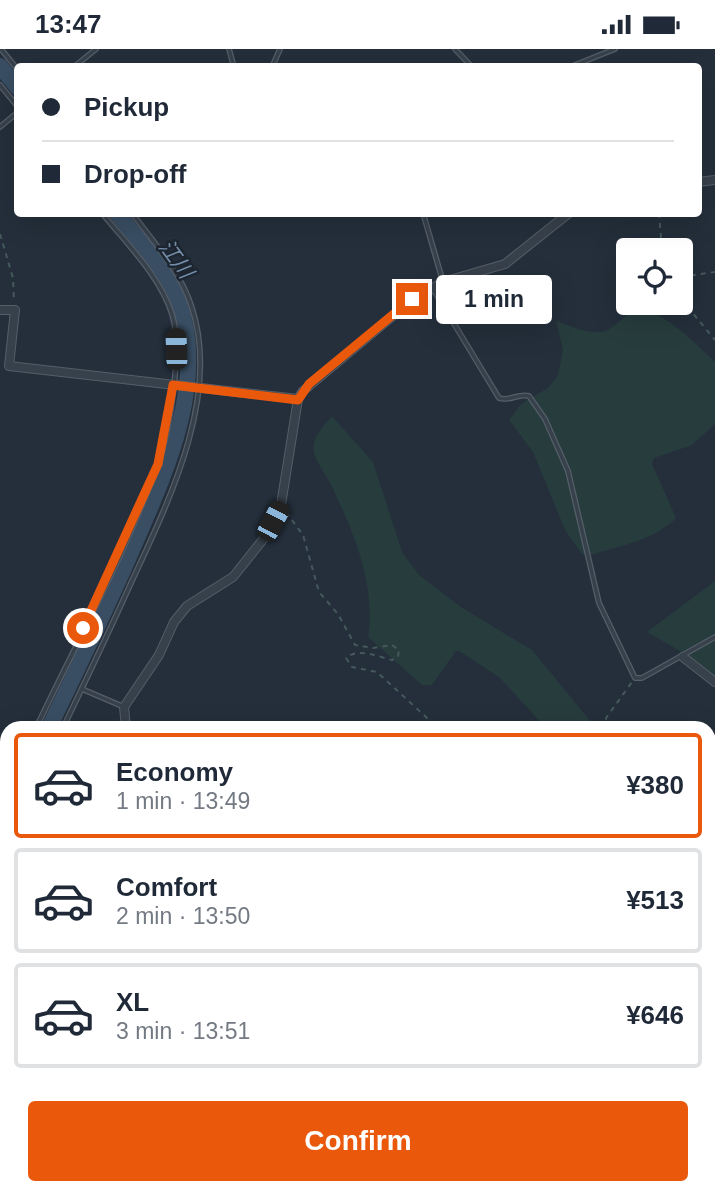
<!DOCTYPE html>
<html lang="en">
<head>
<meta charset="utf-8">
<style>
  :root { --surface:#fff; --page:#f2f2f3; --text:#1f2937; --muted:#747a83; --line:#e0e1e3; --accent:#ea580c }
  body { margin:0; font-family:Arial,"Noto Sans JP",sans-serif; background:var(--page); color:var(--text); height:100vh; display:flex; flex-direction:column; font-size:26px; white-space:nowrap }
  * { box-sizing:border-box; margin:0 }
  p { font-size:23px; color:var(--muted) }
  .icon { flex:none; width:38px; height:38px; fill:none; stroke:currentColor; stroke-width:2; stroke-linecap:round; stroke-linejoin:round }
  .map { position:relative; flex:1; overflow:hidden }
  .drawer { position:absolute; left:0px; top:672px; width:716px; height:474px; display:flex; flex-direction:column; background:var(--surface); border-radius:21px 21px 0 0; box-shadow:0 7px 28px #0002 }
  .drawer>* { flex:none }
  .top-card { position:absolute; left:14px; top:14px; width:688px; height:154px; border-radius:7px; box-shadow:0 7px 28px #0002; display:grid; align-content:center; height:154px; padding:0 28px; background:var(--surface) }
  .buttons { position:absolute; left:616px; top:189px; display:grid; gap:14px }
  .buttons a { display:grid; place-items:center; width:77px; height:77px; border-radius:7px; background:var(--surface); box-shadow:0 7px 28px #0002; font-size:35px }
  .end { position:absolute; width:32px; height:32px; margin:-16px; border:9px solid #ea580c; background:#fff; box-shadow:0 0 0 4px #fff }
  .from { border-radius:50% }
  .bubble { position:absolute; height:49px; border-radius:7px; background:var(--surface); box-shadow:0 7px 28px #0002; font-size:23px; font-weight:700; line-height:49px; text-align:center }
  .car { position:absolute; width:21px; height:42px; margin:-21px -10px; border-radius:9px; box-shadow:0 0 5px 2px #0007; background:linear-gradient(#222 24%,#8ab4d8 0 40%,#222 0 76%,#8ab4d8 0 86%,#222 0) }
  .top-card b { display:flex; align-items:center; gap:24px; height:66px; font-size:26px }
  .top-card b+b { border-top:2px solid var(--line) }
  .top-card i { width:18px; height:18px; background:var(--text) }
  ul { padding:12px 0 0; list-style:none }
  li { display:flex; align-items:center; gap:21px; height:105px; margin:0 14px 10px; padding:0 14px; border:4px solid var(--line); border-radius:7px }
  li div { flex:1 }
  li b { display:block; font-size:26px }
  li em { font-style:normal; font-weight:700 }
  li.current { border-color:var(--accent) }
  li>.icon { width:63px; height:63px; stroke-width:1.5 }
  .cta { display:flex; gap:14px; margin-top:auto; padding:14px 28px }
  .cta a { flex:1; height:80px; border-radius:7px; background:var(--accent); color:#fff; font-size:28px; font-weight:700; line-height:80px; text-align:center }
  .status { display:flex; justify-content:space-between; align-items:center; height:49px; padding:0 35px; background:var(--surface); direction:ltr }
  .status svg { height:19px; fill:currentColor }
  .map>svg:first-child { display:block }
</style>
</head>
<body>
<div class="status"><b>13:47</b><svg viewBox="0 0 49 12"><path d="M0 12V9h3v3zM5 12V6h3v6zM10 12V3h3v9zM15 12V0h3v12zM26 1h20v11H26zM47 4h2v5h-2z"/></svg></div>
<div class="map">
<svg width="715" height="1145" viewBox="0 0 715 1145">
  <rect width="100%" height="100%" fill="#242f3b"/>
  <g fill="#273c3d">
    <path d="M639 259C666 264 695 294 715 313V375L692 396 654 409 652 415 676 469C655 491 619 497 591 506L582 505 566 483 533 403 509 371 521 355 548 339 558 326 563 301 556 272C572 277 596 290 611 279 621 272 628 264 639 259Z"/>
    <path d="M332 367 373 413 402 503 419 526 461 558 532 601 596 679H546L499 628 459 602H456L432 636H422L368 588C376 536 354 484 332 438 327 427 317 415 314 404 311 389 323 377 332 367Z"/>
    <polygon points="715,532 715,630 690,608 647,583"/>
    <polygon points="709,934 715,934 715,1014 709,1016"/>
    <polygon points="5,1045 7,1139 45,1139 47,1145 0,1145 0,1049"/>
    <polygon points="715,1122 715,1145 574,1145 574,1139 679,1139 680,1142 685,1139 709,1139 709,1125"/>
  </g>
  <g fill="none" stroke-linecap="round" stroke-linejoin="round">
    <g stroke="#394e63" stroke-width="16">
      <polyline points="0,17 18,39"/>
      <path d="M49 679C77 620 106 561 132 501 164 427 209 333 178 251 166 219 138 191 117 164"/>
      <polyline points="0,787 7,769"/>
      <polyline points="0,940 7,958"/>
      <polyline points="143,1139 148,1145"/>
    </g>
    <defs>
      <g id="service">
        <polyline points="1,0 18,21"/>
        <polyline points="229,0 234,18"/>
        <polyline points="455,0 472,18"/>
        <polyline points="74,18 96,0"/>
        <polyline points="272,18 280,0"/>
        <polyline points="570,18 615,0"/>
        <polyline points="0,36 18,58"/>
        <polyline points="0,78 18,63"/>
        <polyline points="423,164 443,233"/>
        <path d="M433 240 499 349C509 353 518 344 529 347L545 370 568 422 599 554 635 629H642L715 588"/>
        <polyline points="82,640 124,658"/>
        <path d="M36 679C77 593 124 507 157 418 170 382 183 301 172 265 160 227 127 195 102 164"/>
        <path d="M63 679C86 631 109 583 131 534 168 454 221 348 192 259 181 223 154 194 132 164"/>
        <polyline points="0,753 7,738"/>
        <polyline points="0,847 7,809"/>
        <polyline points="0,867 7,918"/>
        <polyline points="0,974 7,987"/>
        <polyline points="156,1139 161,1145"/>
      </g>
      <g id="minor">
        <polyline points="698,133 715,131"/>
        <polyline points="0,261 15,261 9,317 298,350"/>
        <polyline points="683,608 715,633"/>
        <polyline points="126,679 124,658 159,606 174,573 187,557 233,528 265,488 281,456 298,350 303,342 413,250 443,233 505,215 569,164"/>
        <polyline points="126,1145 130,1139"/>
      </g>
    </defs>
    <use href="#service" stroke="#555e69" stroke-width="6"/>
    <use href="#minor" stroke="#555e69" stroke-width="10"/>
    <g stroke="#45595b" stroke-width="2" stroke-dasharray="5 5" stroke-linecap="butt">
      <polyline points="659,164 662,201"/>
      <polyline points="0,185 13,229 14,253"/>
      <polyline points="681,228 715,223"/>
      <polyline points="681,250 715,291"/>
      <path d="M286 463 303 486 319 543 338 565 355 596 373 599 392 596 399 601 398 608 392 611C378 608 359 598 346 609L352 618 377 623 438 679"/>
      <polyline points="610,679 606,675 606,669 632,633"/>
      <polyline points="709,790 715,797"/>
      <polyline points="709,840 715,834"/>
      <polyline points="338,1139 341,1145"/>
    </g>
    <use href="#service" stroke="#37414b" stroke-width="3.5"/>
    <use href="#minor" stroke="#37414b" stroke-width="8"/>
  </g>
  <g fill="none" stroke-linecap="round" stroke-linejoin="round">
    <polyline stroke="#ea580c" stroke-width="9" points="83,579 158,415 173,336 298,351 309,335 412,250"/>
  </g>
  <g text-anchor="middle" stroke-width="5" stroke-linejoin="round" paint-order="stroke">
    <g font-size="21" font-style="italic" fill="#748ea9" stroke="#1d2630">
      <text transform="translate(176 210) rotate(54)" y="7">江川</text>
    </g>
  </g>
</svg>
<div class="buttons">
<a><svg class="icon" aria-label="locate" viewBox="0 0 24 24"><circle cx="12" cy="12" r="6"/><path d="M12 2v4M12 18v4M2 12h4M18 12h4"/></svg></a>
</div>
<i class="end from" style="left:83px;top:579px"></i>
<i class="end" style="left:412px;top:250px"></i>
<div class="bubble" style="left:436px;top:226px;width:116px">1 min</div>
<i class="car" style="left:176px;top:300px;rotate:358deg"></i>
<i class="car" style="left:273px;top:472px;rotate:28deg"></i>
<div class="top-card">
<b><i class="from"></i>Pickup</b>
<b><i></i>Drop-off</b>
</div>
<section class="drawer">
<ul>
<li class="current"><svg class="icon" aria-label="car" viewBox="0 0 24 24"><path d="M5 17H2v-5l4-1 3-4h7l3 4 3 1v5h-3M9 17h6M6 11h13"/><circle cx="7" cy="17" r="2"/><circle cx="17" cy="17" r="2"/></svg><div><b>Economy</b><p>1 min · 13:49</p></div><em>¥380</em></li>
<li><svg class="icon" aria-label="car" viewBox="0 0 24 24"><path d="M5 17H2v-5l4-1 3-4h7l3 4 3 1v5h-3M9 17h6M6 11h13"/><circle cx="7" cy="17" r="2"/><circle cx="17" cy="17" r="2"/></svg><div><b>Comfort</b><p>2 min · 13:50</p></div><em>¥513</em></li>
<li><svg class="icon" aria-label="car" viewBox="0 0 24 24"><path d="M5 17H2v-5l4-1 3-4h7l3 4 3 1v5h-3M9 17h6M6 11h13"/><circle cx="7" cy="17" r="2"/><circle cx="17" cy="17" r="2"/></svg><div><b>XL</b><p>3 min · 13:51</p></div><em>¥646</em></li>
</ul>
<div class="cta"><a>Confirm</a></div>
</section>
</div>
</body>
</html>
